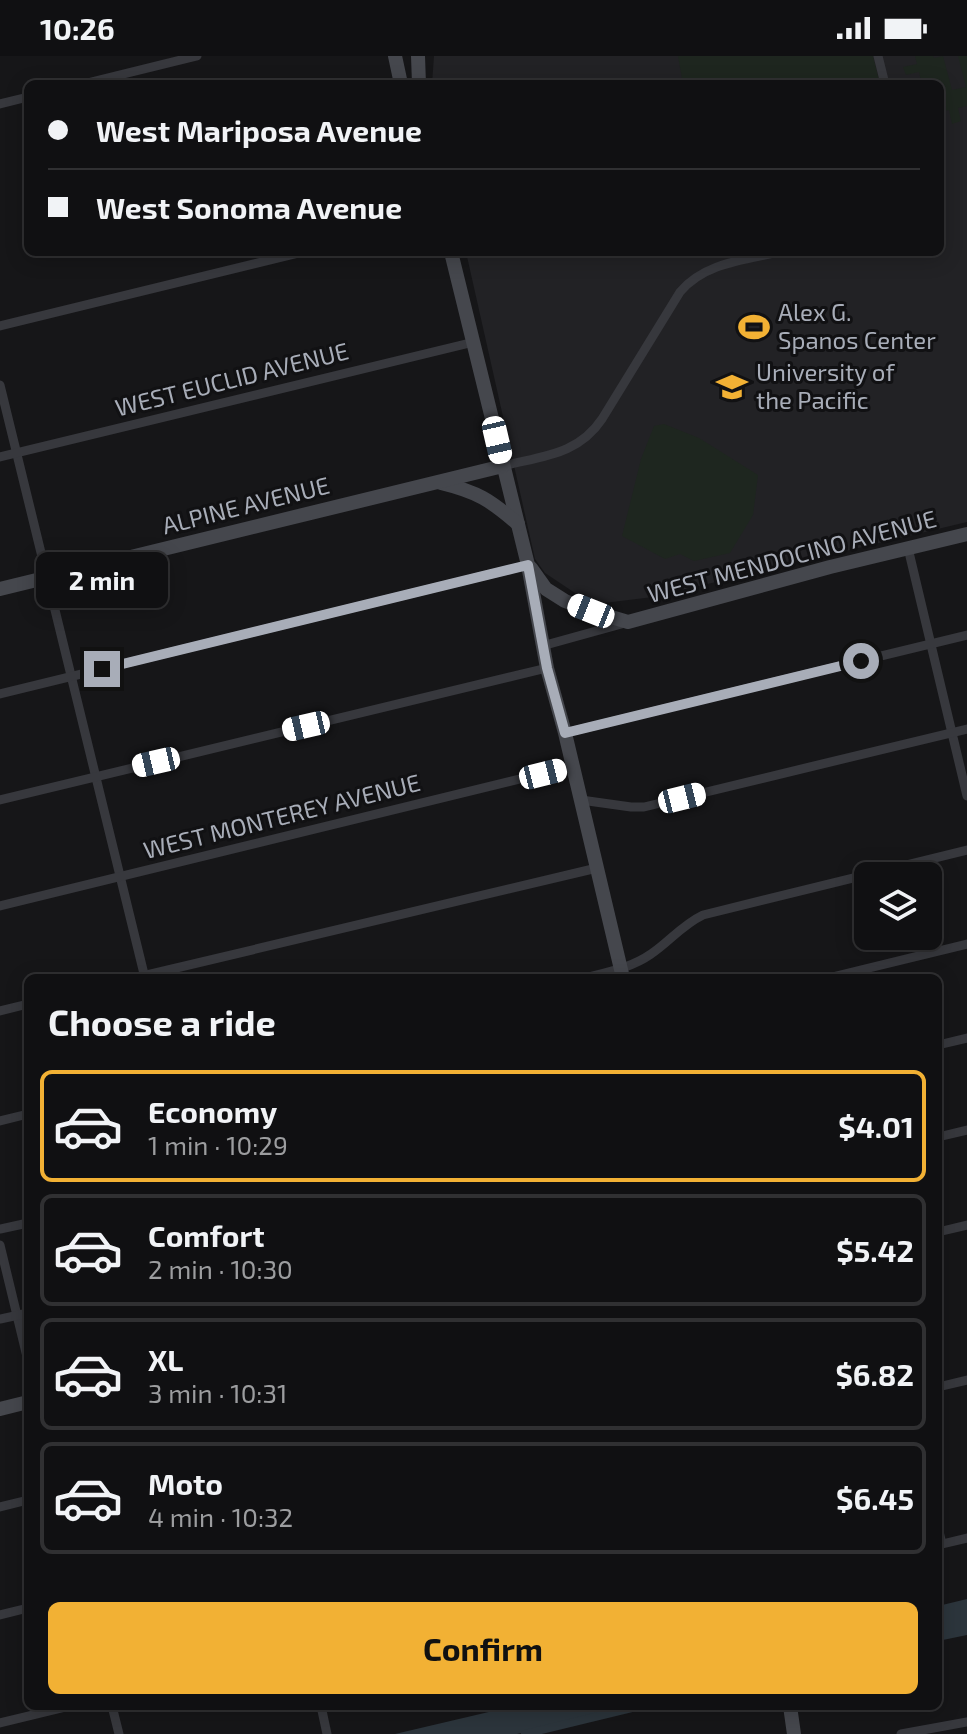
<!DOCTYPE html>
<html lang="en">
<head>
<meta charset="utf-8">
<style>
  :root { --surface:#101012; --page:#19191b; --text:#f1f3f6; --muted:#9c9d9f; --line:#303032; --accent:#f2b134 }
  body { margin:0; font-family:"Exo 2",sans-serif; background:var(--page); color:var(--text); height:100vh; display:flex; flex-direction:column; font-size:30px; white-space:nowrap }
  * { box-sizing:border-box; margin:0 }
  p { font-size:26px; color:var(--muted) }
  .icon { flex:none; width:44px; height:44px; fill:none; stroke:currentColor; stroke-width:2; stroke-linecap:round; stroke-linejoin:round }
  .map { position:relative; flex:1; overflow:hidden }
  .sheet { position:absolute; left:24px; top:918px; width:918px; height:736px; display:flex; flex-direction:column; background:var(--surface); border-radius:12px; box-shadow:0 4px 20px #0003,0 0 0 2px var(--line) }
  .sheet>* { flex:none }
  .top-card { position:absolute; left:24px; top:24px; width:920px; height:176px; border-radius:12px; box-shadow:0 4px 20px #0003,0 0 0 2px var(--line); display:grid; align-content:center; height:176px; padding:0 24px; background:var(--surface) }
  .fabs { position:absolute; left:854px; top:806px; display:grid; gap:16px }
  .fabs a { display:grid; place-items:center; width:88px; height:88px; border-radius:12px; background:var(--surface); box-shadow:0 4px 20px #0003,0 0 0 2px var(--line); font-size:40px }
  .end { position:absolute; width:36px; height:36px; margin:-18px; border:10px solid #a8adb8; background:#111; box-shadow:0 0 0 4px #111 }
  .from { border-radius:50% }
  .bubble { position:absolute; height:56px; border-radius:12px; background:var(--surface); box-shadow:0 4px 20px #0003,0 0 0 2px var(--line); font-size:26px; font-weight:700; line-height:56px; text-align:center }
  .car { position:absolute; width:24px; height:48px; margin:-24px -12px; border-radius:10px; box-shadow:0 0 6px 2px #0007; background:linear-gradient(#fff 24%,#345 0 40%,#fff 0 76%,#345 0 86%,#fff 0) }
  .top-card b { display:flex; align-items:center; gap:28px; height:76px; font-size:30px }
  .top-card b+b { border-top:2px solid var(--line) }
  .top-card i { width:20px; height:20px; background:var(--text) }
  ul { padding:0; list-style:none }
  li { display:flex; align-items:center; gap:24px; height:112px; margin:0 16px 12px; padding:0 8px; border:4px solid var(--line); border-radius:12px }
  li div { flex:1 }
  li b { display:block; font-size:30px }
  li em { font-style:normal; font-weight:700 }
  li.active { border-color:var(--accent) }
  li>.icon { width:72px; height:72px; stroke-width:1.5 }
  h2 { padding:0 24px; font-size:36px; line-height:96px }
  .action { display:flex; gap:16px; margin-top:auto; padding:16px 24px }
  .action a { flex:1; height:92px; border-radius:12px; background:var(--accent); color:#111; font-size:32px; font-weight:700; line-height:92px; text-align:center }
  .status { display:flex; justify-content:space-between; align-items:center; height:56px; padding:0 40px; background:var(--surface); direction:ltr }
  .status svg { height:22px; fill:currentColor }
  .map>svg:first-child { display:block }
</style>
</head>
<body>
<div class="status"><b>10:26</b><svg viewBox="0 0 49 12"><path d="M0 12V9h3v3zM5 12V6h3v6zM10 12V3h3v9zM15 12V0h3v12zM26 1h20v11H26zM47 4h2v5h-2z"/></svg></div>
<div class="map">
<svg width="967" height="1678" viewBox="0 0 967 1678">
  <rect width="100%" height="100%" fill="#161618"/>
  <polygon fill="#222225" points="434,0 967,0 967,466 653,541 604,547 575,537 545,517 535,503 466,196 940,196 940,28 432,28"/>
  <g fill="#1e261f">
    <polygon points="678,0 873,0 880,28 683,28"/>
    <polygon points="915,0 933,0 934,2 943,0 952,34 966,31 958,0 967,0 967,50 958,52 961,65 952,68 949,54 940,56 940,28 922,28 919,16 906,19 903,11 917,8"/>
    <polygon points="664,368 699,382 758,419 753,459 730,497 694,505 680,498 665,503 622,480 641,403 654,370"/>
  </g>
  <g fill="#2c353c">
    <polygon points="967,1543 967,1579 938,1585 938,1550"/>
    <polygon points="514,1650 644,1650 517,1678 395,1678"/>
  </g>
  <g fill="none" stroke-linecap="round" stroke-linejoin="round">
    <polyline stroke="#2c353c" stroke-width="8" points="525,1678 640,1650"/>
    <g stroke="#37383d" stroke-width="9">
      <polyline points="878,0 885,28"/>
      <polyline points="83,28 197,0"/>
      <polyline points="0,48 28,41"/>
      <polyline points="0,270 303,196"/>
      <polyline points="0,329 145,922"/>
      <polyline points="0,401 474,286"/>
      <path d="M503 410C542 400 578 399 602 363L680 236C704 207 744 204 779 196"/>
      <polyline points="908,492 967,740"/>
      <polyline points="542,590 625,567"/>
      <polyline points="0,638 528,509"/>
      <polyline points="565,677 967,579"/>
      <polyline points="0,744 547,612"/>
      <polyline points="581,744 631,751 644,751 967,673"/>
      <polyline points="0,850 573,710"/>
      <polyline points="134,922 597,812"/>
      <path d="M584 922C608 916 631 912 651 898 669 886 682 869 703 859L967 794"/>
      <polyline points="828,922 967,888"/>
      <polyline points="0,955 28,948"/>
      <polyline points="938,989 967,982"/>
      <polyline points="0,1065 28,1058"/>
      <polyline points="938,1081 967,1074"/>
      <polyline points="0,1173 28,1167"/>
      <polyline points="938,1176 967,1169"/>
      <polyline points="0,1189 28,1305"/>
      <polyline points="0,1263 28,1257"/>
      <polyline points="938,1331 967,1324"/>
      <polyline points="0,1451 28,1444"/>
      <polyline points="938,1471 942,1488"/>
      <polyline points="938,1489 967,1482"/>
      <polyline points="0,1559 28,1552"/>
      <polyline points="112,1650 119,1678"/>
      <polyline points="321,1650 327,1678"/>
      <polyline points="0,1667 70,1650"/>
      <polyline points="901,1678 967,1666"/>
    </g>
    <g stroke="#45474d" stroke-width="14">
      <polyline points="395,0 401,28"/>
      <polyline points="418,0 419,28"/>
      <polyline points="451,196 528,509 547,612 565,677 623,922"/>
      <path d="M441 427C478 436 490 444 518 468"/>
      <polyline points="531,512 546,533 565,545 591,555 628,566 830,511 967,478"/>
      <polyline points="0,533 503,410"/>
      <polyline points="0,1353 28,1346"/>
      <polyline points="790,1650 794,1678"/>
    </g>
  </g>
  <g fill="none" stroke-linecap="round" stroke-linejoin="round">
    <polyline stroke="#a8adb8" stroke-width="10" points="102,613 528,509 547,612 565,677 861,605"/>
  </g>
  <defs>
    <symbol id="stadium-bare" viewBox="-9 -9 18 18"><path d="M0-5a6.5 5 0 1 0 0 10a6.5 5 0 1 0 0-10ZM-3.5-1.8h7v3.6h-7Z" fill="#f2b134" stroke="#111113" stroke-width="2.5" paint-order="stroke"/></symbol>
    <symbol id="university-bare" viewBox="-9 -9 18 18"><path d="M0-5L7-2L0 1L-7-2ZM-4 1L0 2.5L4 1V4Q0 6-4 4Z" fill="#f2b134" stroke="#111113" stroke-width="2.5" paint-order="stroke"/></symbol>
  </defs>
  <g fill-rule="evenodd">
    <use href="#stadium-bare" x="732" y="249" width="44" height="44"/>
    <use href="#university-bare" x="710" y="309" width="44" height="44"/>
  </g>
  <g text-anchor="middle" stroke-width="6" stroke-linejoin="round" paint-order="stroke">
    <g font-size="24" fill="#a8adb8" stroke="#111113" text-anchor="start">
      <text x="778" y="265">Alex G.<tspan x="778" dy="28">Spanos Center</tspan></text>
      <text x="756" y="325">University of<tspan x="756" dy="28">the Pacific</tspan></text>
    </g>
    <g font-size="24" fill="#a8adb8" stroke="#111113">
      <text transform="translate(232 324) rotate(-14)" y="8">WEST EUCLID AVENUE</text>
      <text transform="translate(246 450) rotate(-14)" y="8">ALPINE AVENUE</text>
      <text transform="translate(792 501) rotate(-15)" y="8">WEST MENDOCINO AVENUE</text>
      <text transform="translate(282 761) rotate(-14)" y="8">WEST MONTEREY AVENUE</text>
    </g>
  </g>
</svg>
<div class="fabs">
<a><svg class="icon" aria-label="layers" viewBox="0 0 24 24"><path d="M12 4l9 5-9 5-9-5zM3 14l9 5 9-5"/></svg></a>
</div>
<i class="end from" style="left:861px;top:605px"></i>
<i class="end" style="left:102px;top:613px"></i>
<div class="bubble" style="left:36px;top:496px;width:132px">2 min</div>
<i class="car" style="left:497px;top:384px;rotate:167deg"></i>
<i class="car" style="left:591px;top:555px;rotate:292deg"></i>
<i class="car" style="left:306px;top:670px;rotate:257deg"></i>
<i class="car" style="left:156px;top:706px;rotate:257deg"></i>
<i class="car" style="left:543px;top:718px;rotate:76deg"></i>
<i class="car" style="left:682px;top:742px;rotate:76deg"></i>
<div class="top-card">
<b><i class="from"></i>West Mariposa Avenue</b>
<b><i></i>West Sonoma Avenue</b>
</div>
<section class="sheet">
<h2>Choose a ride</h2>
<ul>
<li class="active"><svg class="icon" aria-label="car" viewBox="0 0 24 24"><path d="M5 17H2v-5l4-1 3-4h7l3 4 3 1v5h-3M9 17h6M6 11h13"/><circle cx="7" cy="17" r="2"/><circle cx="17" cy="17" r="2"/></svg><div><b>Economy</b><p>1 min · 10:29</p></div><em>$4.01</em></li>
<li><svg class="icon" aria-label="car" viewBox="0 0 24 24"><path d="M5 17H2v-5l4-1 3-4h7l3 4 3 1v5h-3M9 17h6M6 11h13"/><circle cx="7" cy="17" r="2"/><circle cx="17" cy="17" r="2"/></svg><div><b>Comfort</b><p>2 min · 10:30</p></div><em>$5.42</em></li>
<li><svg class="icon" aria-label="car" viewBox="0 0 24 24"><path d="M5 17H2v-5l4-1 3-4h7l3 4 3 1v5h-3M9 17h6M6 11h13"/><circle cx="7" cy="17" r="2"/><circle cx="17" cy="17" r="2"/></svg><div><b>XL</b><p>3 min · 10:31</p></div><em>$6.82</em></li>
<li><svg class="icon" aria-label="car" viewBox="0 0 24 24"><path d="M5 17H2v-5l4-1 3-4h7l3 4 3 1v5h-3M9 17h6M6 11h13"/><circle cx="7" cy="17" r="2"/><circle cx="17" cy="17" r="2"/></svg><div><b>Moto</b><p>4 min · 10:32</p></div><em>$6.45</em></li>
</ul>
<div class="action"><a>Confirm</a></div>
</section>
</div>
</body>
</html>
